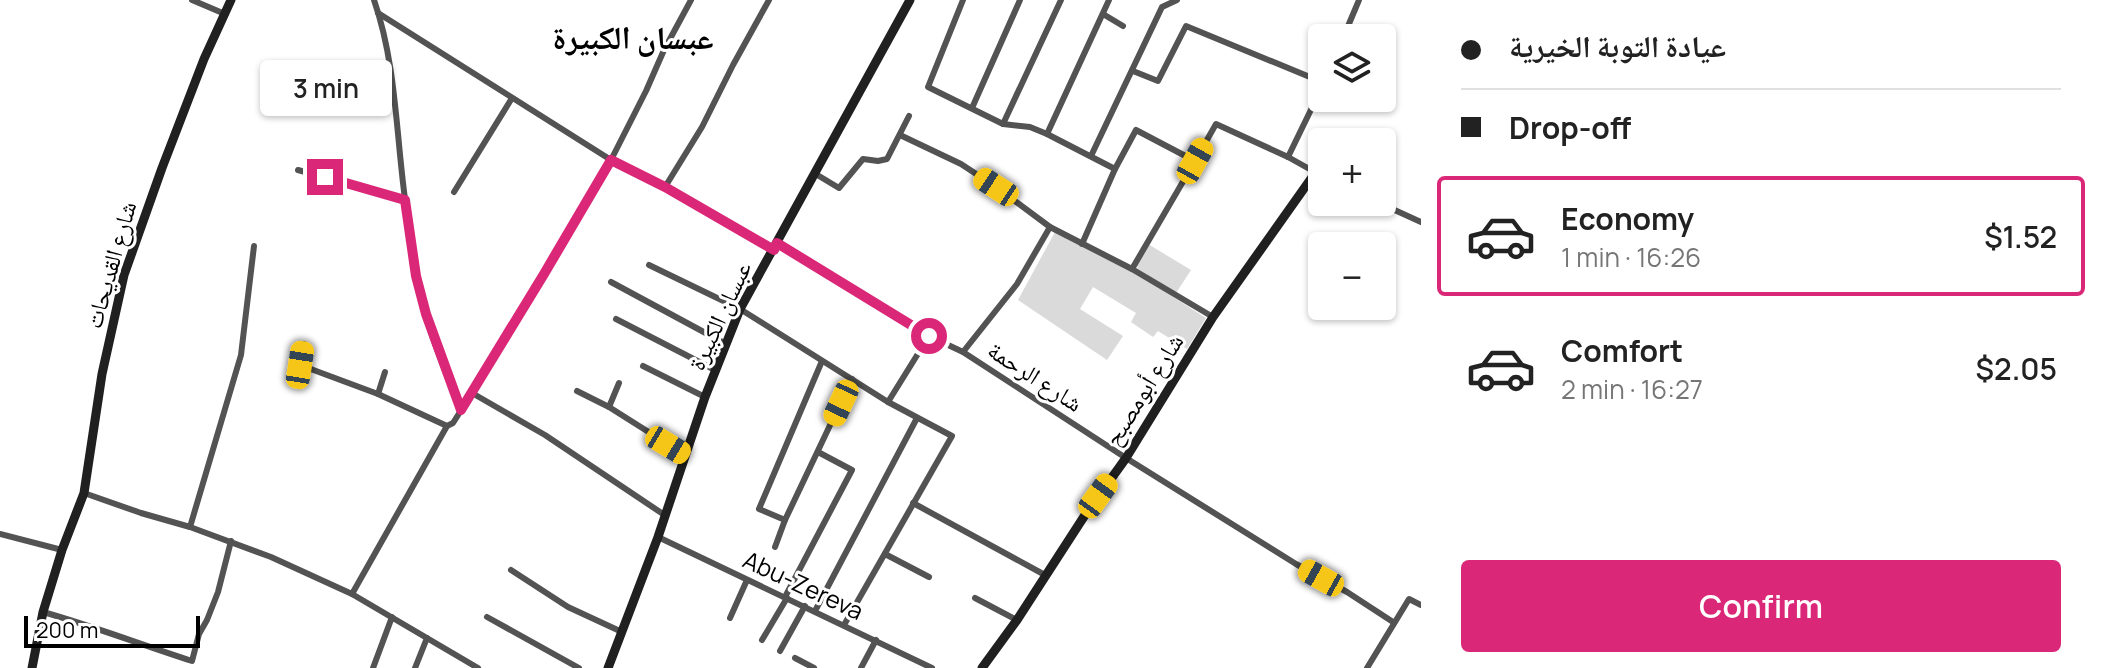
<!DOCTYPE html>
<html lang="en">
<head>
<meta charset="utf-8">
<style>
  :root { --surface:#fff; --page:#f2f2f2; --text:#222; --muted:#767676; --line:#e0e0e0; --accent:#db2777 }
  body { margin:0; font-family:Manrope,"Noto Naskh Arabic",sans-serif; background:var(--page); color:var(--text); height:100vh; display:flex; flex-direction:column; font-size:30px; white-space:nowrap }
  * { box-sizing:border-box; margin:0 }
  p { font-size:26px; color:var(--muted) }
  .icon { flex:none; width:44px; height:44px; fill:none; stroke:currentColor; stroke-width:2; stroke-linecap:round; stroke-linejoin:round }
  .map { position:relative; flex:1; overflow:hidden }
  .side { display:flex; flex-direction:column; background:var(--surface); width:680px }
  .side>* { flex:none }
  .hud { display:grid; align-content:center; height:176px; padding:0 40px; background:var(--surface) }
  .controls { position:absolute; left:1308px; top:24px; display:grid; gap:16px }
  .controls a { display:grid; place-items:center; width:88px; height:88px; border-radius:8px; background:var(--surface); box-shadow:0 2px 6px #0004; font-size:40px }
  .scale { position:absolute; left:24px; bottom:20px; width:176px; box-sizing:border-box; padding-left:8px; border:4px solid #000; border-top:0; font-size:22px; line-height:28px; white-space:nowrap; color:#000; -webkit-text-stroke:6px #fff; paint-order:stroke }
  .end { position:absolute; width:36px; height:36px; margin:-18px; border:10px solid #db2777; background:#fff; box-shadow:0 0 0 4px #fff }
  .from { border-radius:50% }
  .bubble { position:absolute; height:56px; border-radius:8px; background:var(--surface); box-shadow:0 2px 6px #0004; font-size:26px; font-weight:600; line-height:56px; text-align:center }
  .car { position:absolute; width:24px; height:48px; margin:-24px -12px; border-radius:10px; box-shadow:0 0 6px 2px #0007; background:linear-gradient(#f5c518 24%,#345 0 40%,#f5c518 0 76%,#345 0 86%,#f5c518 0) }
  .hud b { display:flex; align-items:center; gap:28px; height:76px; font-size:30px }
  .hud b+b { border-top:2px solid var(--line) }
  .hud i { width:20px; height:20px; background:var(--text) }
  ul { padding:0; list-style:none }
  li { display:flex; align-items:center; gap:24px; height:120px; margin:0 16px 12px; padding:0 24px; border:4px solid transparent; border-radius:8px }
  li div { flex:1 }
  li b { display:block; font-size:30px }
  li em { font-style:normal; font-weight:600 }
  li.selected { border-color:var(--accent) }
  li>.icon { width:72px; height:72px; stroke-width:1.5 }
  .primary-button { display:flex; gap:16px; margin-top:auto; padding:16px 40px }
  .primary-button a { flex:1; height:92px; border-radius:8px; background:var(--accent); color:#fff; font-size:32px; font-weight:600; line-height:92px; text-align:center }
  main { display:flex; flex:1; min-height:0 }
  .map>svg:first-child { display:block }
</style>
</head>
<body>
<main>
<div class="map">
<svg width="1421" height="668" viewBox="0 0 1421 668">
  <rect width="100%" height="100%" fill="#fff"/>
  <g fill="#dadada">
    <polygon points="1055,232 1136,273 1206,318 1187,349 1158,331 1153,337 1131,322 1136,313 1093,287 1080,309 1123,336 1107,360 1018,300"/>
    <polygon points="1148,244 1191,270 1176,293 1138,269 1136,263"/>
  </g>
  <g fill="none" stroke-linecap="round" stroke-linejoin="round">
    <g stroke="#535353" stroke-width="6">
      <polyline points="192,0 225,14"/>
      <path d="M374 0C396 63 396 133 405 199 410 237 415 275 425 313 434 346 448 378 461 410"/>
      <polyline points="963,0 928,87 1003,124 1030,127 1047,134 1115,169 1136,130 1195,161 1216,124 1288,157 1322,176"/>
      <polyline points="378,13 611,160 665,187 773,249"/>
      <polyline points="1103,14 1123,26"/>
      <polyline points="1343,38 1359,0"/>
      <polyline points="1133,71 1158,81 1186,26 1322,82"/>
      <polyline points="972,108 1020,0"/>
      <polyline points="1003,124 1061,0"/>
      <polyline points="1047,134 1109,0"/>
      <polyline points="900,135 961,164 996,187 1050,227 1132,269 1213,317"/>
      <polyline points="1091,156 1162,7 1177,0"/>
      <polyline points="1288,157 1322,87"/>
      <polyline points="298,170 405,200"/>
      <polyline points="814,173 839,188 863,159 878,161 887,159 909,116"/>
      <polyline points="665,187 702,127 733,65 769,0"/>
      <polyline points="454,192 512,98"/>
      <polyline points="1377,202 1421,222"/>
      <polyline points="777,243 929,336 963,352 1126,458 1296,564 1347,592 1393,622"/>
      <polyline points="1082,244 1115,169"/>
      <polyline points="649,265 740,309 888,402 952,436 844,625"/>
      <polyline points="1132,269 1195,161"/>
      <polyline points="611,282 726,344"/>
      <polyline points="616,319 715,370"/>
      <polyline points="304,344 300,365 378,394 447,426"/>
      <polyline points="963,352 1017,284 1050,227"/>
      <polyline points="643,366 705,397"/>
      <polyline points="577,391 609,407 685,455"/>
      <polyline points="472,393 545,435 666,516"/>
      <polyline points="378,394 385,372"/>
      <polyline points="888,402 929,336"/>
      <polyline points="609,407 619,383"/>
      <polyline points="84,493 141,513 190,527 271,557 352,594 478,668"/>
      <polyline points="913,503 1045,575"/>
      <polyline points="785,520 759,509 822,361"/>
      <polyline points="190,527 241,355 254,246"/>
      <polyline points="0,534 62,550"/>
      <polyline points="658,537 932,668"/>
      <polyline points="775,547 785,520 852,379"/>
      <polyline points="885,554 929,577"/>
      <polyline points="511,570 568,607 622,632"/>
      <polyline points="352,594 447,426 453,423 472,393 611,160 646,91 664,50 691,0"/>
      <polyline points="785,597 852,470 818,452"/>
      <polyline points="975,598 1017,620"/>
      <polyline points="815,611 917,418"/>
      <path d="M43 612C93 626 142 645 192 661L199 634 207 620 218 592 231 541"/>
      <polyline points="487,617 579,668"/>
      <polyline points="730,618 747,580"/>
      <polyline points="762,640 787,598"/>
      <polyline points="780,651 805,606"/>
      <polyline points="795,658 814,668"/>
      <polyline points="373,668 392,617"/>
      <polyline points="415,668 427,638"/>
      <polyline points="861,668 876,640"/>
      <polyline points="1367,668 1409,599 1421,605"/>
    </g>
    <g stroke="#202020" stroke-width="9">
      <polyline points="32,668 43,612 62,550 84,493 102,374 124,275 162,168 204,59 231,0"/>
      <polyline points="608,668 658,537 705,397 740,309 910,0"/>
      <polyline points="982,668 1017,620 1085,515 1126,458 1213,317 1315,173"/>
    </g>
  </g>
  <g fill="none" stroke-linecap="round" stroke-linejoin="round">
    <polyline stroke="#db2777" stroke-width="10" points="325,177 405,200 416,276 426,314 461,410 544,274 611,160 665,187 774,250 777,243 929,336"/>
  </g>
  <g text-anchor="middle" stroke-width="6" stroke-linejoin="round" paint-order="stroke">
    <g font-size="24" fill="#000" stroke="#fff">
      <text transform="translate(111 265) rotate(-74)" y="8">شارع القديحات</text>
      <text transform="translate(720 316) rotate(-65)" y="8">عبسان الكبيرة</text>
      <text transform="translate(1035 377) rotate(33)" y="8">شارع الرحمة</text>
      <text transform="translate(1144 390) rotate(-58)" y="8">شارع أبومصبح</text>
      <text transform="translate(803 586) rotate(25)" y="8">Abu-Zereva</text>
    </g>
    <g font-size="32" font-weight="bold" fill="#000" stroke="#fff">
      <text x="633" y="49">عبسان الكبيرة</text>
    </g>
  </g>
</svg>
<div class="controls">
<a><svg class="icon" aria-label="layers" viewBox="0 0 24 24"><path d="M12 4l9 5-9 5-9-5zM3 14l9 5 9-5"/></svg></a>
<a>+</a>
<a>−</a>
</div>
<div class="scale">200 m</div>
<i class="end from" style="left:929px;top:336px"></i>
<i class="end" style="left:325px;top:177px"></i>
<div class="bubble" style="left:260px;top:60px;width:132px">3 min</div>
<i class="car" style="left:1195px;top:161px;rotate:29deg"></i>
<i class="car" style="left:996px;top:187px;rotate:303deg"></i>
<i class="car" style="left:300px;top:365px;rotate:9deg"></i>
<i class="car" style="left:841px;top:403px;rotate:205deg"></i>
<i class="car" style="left:668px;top:445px;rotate:121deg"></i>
<i class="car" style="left:1098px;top:496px;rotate:36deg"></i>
<i class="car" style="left:1321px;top:578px;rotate:299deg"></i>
</div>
<section class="side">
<div class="hud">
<b><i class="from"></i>عيادة التوبة الخيرية</b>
<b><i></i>Drop-off</b>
</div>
<ul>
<li class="selected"><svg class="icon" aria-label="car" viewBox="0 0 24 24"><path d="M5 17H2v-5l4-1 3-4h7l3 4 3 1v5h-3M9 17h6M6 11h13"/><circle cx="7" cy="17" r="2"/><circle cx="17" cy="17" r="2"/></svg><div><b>Economy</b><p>1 min · 16:26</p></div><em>$1.52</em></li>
<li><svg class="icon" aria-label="car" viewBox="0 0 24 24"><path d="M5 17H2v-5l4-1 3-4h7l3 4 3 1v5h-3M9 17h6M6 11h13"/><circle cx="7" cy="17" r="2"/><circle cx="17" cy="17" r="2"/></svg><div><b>Comfort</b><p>2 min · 16:27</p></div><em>$2.05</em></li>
</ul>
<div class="primary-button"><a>Confirm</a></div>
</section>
</main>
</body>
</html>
